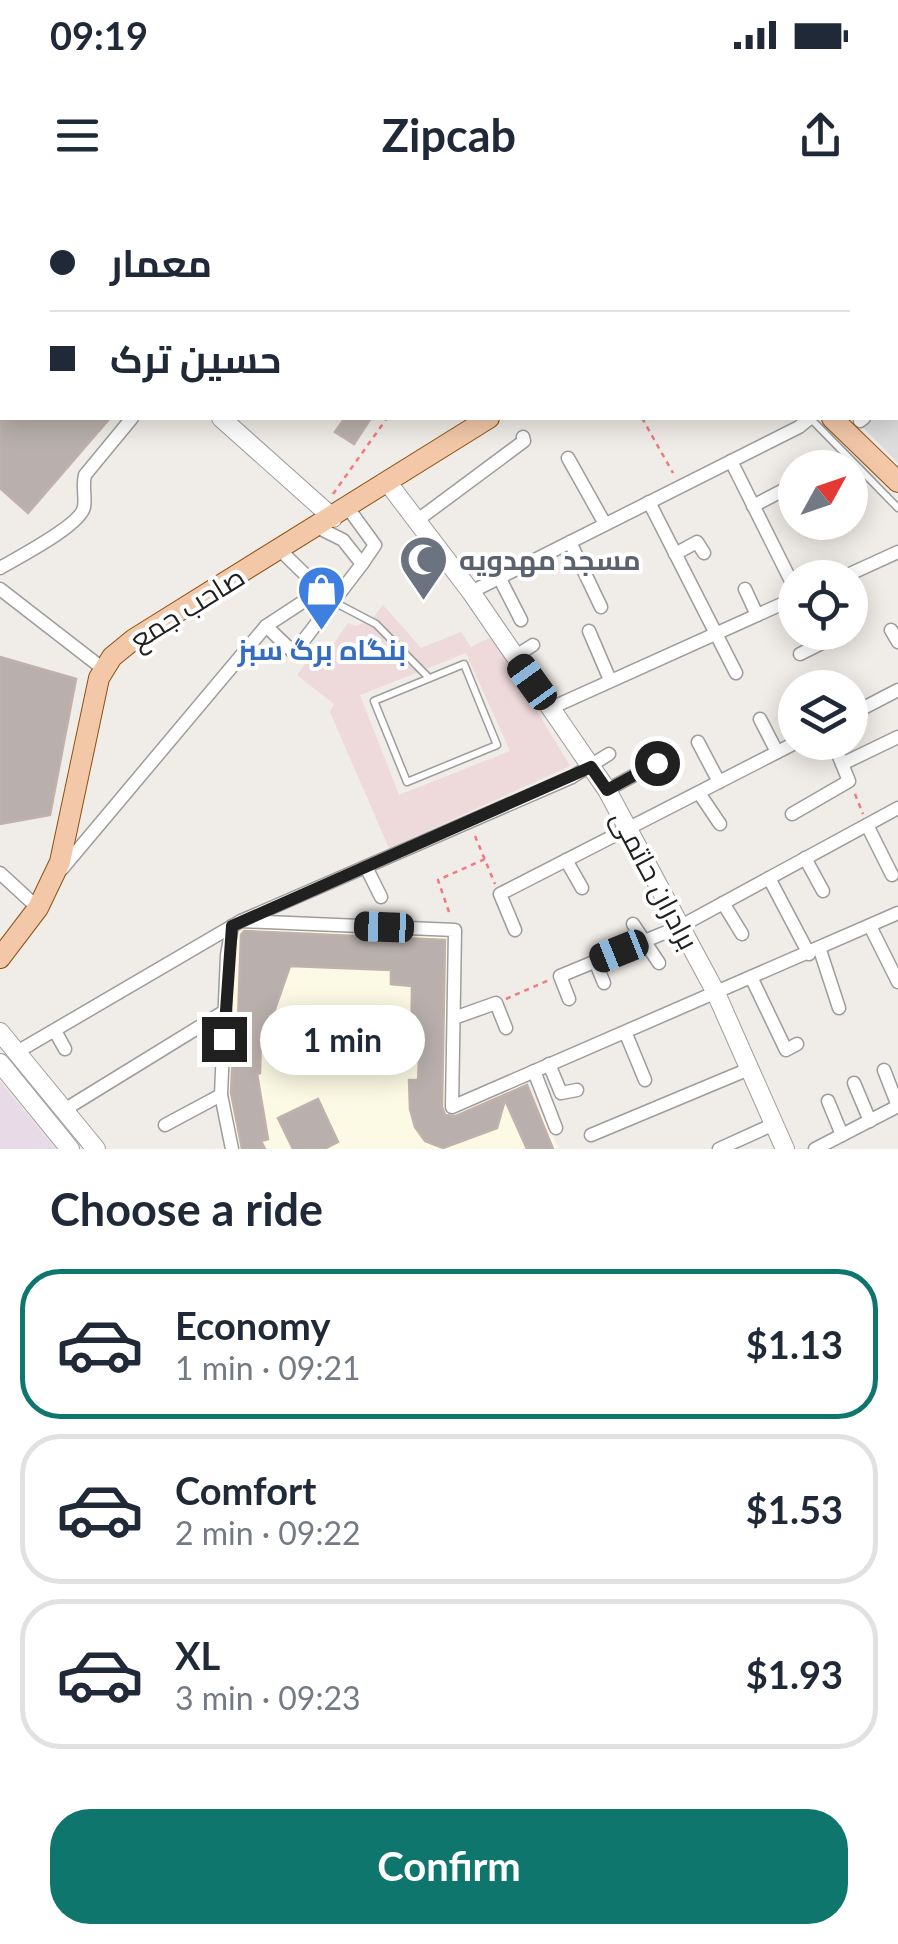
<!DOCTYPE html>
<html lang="en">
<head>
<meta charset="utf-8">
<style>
  :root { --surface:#fff; --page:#f2f2f3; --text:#1f2937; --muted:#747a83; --line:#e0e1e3; --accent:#0f766e }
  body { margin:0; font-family:Lato,Cairo,sans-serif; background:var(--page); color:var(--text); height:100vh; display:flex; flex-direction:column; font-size:38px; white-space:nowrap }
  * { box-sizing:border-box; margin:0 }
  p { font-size:32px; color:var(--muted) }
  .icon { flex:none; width:55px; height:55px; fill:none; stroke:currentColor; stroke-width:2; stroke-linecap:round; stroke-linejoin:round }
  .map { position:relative; height:949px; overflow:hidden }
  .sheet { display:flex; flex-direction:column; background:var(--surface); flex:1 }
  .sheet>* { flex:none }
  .hud { position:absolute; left:0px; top:0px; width:900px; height:220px; box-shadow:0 5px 25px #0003; display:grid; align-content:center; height:220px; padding:0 50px; background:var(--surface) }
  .needle { width:65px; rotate:50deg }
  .tools { position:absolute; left:778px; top:250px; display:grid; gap:20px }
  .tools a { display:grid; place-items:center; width:90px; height:90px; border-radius:50%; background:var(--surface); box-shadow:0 5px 25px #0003; font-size:50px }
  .end { position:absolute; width:45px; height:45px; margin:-22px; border:12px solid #202020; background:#fff; box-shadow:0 0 0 5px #fff }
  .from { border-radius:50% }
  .bubble { position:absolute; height:70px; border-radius:35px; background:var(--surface); box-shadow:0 5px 25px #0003; font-size:32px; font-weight:700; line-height:70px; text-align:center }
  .car { position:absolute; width:30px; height:60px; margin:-30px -15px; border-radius:12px; box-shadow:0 0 8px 2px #0007; background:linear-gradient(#222 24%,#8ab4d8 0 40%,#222 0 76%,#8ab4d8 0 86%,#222 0) }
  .hud b { display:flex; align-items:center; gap:35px; height:95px; font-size:38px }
  .hud b+b { border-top:2px solid var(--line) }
  .hud i { width:25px; height:25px; background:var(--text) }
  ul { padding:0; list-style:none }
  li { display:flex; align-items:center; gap:30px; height:150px; margin:0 20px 15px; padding:0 30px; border:5px solid var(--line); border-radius:40px }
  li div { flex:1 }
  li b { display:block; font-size:38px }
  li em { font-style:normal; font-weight:700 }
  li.active { border-color:var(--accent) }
  li>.icon { width:90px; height:90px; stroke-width:1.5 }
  h2 { padding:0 50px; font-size:45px; line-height:120px }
  .action { display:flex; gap:20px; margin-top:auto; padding:20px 50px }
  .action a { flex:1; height:115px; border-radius:40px; background:var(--accent); color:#fff; font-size:40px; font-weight:700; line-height:115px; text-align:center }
  .status { display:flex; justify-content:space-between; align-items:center; height:70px; padding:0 50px; background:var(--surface); direction:ltr }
  .status svg { height:28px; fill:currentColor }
  header { display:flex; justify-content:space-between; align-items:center; height:130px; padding:0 50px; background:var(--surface); font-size:45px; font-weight:700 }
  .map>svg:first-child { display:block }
</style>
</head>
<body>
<div class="status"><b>09:19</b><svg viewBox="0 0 49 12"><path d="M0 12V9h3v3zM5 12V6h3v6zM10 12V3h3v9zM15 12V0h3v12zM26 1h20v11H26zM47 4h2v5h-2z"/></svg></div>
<header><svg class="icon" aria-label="menu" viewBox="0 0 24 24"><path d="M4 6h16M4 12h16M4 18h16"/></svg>Zipcab<svg class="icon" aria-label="share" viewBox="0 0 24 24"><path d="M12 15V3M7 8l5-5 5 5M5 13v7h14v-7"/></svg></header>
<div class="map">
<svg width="898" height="949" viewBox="0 0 898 949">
  <rect width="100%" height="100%" fill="#f0ece7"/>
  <polygon fill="#dedddd" points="871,0 898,0 898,263 854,218 898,218 898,2 867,2"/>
  <path fill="#eed9db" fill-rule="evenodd" d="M383 405 421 448 461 432 471 447 492 437 570 566 389 648 330 512 334 504 297 475 321 443 327 446 335 442 348 423 356 426 371 420ZM466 453 510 551 399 595 360 495Z"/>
  <polygon fill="#e8dae7" points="0,881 56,949 0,949"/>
  <polygon fill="#fcf9e4" points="236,727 452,733 445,914 524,879 559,949 237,949 226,895"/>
  <g fill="#b9b0ad" stroke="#c0b1ab" stroke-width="2.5">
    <polygon points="0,218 110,218 28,313 0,288"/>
    <polygon points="345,218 371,218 354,244 335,232"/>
    <polygon points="0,457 76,479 50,615 0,624"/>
    <polygon points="244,731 445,740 442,907 445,915 456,916 527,885 553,949 527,949 505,900 497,928 443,948 425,941 415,927 410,909 409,880 418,880 419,860 411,860 412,786 391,784 391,770 290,766 266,835 261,834 260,873 257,874 268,939 261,941 265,949 242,949 231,893 233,851 237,850 241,735"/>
    <polygon points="318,899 338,942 324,949 293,949 278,918"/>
  </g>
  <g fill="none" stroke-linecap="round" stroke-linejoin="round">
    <defs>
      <g id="service">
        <polyline points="581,0 584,2"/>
        <polyline points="849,2 853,0"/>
        <polyline points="810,218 898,308"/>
        <polyline points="334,402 376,424 429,478"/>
        <polygon points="464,464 497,545 407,582 374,501"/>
      </g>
      <g id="minor">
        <polyline points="672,0 674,2"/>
        <polyline points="319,2 321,0"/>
        <polyline points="898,141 898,142"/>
        <polyline points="860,221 864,218"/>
        <polyline points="568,258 605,324"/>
        <polyline points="731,261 795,389"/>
        <polyline points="649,302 736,473"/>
        <polyline points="753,306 795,284"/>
        <polyline points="348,308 375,345 362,364"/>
        <polyline points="415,322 524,241 523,237"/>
        <polyline points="317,327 343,340 362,364 294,453 266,426 321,390"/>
        <polyline points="570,342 601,407"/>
        <polyline points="280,350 324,393"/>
        <polyline points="675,354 697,342 704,353"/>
        <path d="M0 368C17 358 81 325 84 307 86 296 82 287 85 275L132 218"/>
        <polyline points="499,377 521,420"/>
        <polyline points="841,378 898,352"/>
        <polyline points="0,389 102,468"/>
        <polyline points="745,389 757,415"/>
        <polyline points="471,392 799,227 810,218"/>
        <polyline points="891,430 898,442"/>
        <polyline points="589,431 610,480"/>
        <polyline points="800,454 824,442 819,432"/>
        <polyline points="514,457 533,445"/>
        <polyline points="551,508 795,398"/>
        <polyline points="850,515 898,490"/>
        <polyline points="760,519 777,552"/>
        <polyline points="698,542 719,582"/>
        <polyline points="842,564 898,537"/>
        <polyline points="607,590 657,563"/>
        <polyline points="699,593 720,624"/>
        <polyline points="792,614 849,581 833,542"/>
        <polyline points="867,625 892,675"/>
        <polyline points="805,658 823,691"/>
        <polyline points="566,660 582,688"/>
        <polyline points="366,667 381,697"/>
        <polyline points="62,669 266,426"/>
        <polyline points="0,673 38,708"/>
        <polyline points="769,678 809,754"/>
        <polyline points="723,703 742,734"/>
        <polyline points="241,721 455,730 452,907 898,713"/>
        <polyline points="633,724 659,763"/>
        <polyline points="232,726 227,755 221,895 232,949"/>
        <polyline points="871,728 898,782"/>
        <polyline points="515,730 500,694 797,542"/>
        <polyline points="820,750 839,808"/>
        <polyline points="595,761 604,783"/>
        <polyline points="752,779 786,850 797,844"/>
        <polyline points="569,799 560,776 681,726 898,608"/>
        <polyline points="454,818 496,803 506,828"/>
        <polyline points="55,831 65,849"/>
        <polyline points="626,834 645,880"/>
        <polyline points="17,852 241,721 572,577 609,554"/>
        <polyline points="549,864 561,893 577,890"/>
        <polyline points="884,870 898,906"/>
        <polyline points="534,871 556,928"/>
        <polyline points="854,883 870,921"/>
        <polyline points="828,901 842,935"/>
        <polyline points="64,910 225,811"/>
        <polyline points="165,925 221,895"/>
        <polyline points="591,935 749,869"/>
        <polyline points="719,949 774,924"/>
        <polyline points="815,949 898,906"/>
      </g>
      <g id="tertiary">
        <polyline points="0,11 2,8"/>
        <polyline points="221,218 333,318"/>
        <polyline points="388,283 471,392 607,590 715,791 785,949"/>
        <polyline points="0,832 96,949"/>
        <polyline points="0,863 70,949"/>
      </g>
      <g id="primary">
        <polyline points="602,0 604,2"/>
        <polyline points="823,2 827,0"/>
        <polyline points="832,218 898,282"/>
        <polyline points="0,758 38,708 60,662 99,478 112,457 134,439 489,218"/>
      </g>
    </defs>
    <use href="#service" stroke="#9d9d9d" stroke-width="9"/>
    <use href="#minor" stroke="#9d9d9d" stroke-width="15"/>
    <use href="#tertiary" stroke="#9d9d9d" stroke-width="20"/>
    <use href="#primary" stroke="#8d510f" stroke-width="22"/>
    <g stroke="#ed7b80" stroke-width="2.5" stroke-dasharray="5 5" stroke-linecap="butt">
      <polyline points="884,0 887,2"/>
      <polyline points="898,79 898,80"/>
      <polyline points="642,218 673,273"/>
      <polyline points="333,294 387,218"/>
      <polyline points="855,594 863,614"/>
      <polyline points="475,636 495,684"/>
      <polyline points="449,712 438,680 485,659"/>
      <polyline points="506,799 549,780"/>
    </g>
    <use href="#service" stroke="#fff" stroke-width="6"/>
    <use href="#minor" stroke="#fff" stroke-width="12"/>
    <use href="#tertiary" stroke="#fff" stroke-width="18"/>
    <use href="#primary" stroke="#f3c8a9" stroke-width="20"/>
  </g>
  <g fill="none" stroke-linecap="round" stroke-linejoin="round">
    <polyline stroke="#202020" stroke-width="12" points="224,839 232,726 591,567 607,590 657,563"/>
  </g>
  <defs>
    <symbol id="mosque-pin" viewBox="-11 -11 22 30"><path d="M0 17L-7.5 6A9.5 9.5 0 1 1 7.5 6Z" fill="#6b7280" stroke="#fff"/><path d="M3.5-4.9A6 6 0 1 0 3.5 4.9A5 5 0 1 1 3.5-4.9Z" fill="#fff"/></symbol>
    <symbol id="shop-pin" viewBox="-11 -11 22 30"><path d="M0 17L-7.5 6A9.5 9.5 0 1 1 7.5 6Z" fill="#3f7fe0" stroke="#fff"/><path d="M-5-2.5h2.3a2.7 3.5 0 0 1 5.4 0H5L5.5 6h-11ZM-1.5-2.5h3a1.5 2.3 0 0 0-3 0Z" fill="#fff"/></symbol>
  </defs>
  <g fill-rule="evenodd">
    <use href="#mosque-pin" x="396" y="332" width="55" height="75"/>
    <use href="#shop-pin" x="294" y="362" width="55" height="75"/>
  </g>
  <g text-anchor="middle" stroke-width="8" stroke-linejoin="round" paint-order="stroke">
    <g font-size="28" font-weight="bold" fill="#5b616d" stroke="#fff" text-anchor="start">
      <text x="459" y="370">مسجد مهدویه</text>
    </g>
    <g font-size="28" fill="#202020" stroke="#fff">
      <text transform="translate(187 408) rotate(-32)" y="10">صاحب جمع</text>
      <text transform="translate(655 680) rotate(62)" y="10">برادران حاتمی</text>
    </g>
    <g font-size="28" font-weight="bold" fill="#366cbe" stroke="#fff">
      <text x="322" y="460">بنگاه برگ سبز</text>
    </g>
  </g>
</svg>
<div class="tools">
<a><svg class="needle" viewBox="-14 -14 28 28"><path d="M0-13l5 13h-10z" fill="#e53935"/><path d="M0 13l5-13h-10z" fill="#747a83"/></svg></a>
<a><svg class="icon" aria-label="locate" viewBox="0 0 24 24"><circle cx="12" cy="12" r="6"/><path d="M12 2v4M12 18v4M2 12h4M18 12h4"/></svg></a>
<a><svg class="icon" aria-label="layers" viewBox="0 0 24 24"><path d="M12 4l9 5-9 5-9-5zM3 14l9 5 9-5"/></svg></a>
</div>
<i class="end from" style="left:657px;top:563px"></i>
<i class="end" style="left:224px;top:839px"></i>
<div class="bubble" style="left:260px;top:805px;width:165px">1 min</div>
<i class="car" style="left:532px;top:482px;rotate:324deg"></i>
<i class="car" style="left:384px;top:727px;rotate:272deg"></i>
<i class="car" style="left:619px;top:751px;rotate:248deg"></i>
<div class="hud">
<b><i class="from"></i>معمار</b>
<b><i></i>حسین ترک</b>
</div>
</div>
<section class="sheet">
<h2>Choose a ride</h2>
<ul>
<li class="active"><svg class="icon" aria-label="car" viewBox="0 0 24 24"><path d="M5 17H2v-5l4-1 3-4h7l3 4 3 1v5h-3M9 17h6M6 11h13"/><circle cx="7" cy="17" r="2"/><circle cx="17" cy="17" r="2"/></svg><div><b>Economy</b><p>1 min · 09:21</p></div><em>$1.13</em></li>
<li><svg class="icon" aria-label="car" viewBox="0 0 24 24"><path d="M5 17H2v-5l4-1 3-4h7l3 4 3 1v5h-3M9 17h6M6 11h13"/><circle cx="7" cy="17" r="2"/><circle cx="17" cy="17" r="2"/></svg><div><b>Comfort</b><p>2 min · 09:22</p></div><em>$1.53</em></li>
<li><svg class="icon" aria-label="car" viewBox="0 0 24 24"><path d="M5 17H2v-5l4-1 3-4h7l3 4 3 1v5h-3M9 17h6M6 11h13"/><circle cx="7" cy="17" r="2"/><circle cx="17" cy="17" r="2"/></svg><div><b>XL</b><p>3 min · 09:23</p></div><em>$1.93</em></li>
</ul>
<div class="action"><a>Confirm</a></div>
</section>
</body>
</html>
